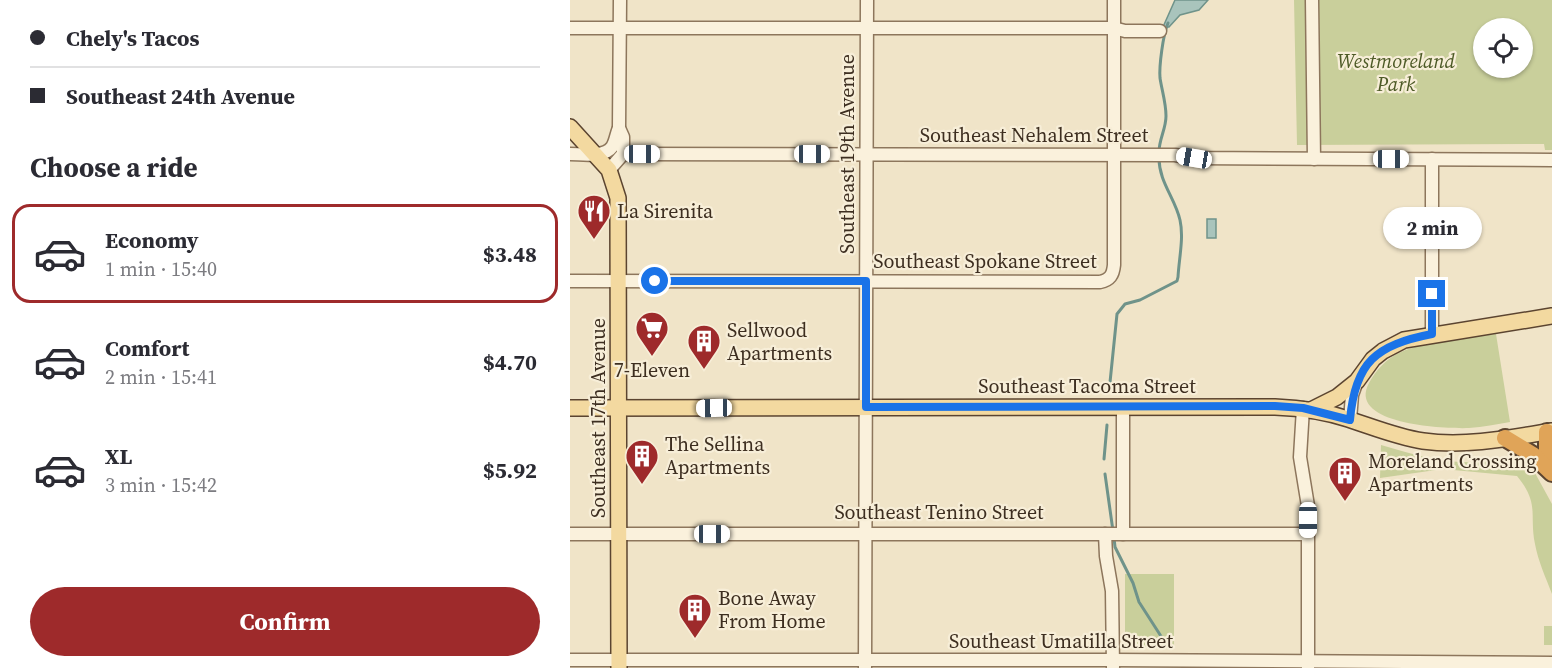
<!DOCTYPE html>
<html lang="en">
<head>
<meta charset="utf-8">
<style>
  :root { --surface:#fff; --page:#f2f2f3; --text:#2b2b33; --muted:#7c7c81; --line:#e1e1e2; --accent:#9e2a2b }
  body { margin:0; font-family:"Source Serif 4",serif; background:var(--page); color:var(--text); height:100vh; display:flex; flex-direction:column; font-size:22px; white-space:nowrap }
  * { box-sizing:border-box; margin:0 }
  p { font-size:20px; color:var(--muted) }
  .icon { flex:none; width:33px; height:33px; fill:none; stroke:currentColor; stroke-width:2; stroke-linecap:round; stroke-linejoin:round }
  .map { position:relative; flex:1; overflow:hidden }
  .side { display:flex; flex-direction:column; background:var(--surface); width:570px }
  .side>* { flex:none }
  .hud { display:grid; align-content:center; height:132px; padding:0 30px; background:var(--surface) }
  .controls { position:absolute; left:903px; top:18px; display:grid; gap:12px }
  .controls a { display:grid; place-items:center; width:60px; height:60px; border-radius:50%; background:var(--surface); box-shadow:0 2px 4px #0004; font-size:30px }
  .end { position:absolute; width:27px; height:27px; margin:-14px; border:8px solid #1a73e8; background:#fff; box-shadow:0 0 0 3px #fff }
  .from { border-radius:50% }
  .bubble { position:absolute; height:42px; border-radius:21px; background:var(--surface); box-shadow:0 2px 4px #0004; font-size:20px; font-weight:700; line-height:42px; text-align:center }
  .car { position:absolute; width:18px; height:36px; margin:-18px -9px; border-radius:8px; box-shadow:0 0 4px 2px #0007; background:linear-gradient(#fff 24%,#345 0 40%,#fff 0 76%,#345 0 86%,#fff 0) }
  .hud b { display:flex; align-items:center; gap:21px; height:57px; font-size:22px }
  .hud b+b { border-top:2px solid var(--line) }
  .hud i { width:15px; height:15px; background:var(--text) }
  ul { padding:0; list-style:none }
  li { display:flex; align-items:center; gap:18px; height:99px; margin:0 12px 9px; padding:0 18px; border:3px solid transparent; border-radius:18px }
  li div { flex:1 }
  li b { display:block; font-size:22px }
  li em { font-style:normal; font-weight:700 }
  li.selected { border-color:var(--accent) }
  li>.icon { width:54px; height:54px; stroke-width:1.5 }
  h2 { padding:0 30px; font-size:27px; line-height:72px }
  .button { display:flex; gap:12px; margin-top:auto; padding:12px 30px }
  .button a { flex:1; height:69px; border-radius:36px; background:var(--accent); color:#fff; font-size:24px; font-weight:700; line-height:69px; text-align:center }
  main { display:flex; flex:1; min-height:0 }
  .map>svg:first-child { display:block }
</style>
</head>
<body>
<main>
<section class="side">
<div class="hud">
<b><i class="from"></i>Chely's Tacos</b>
<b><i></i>Southeast 24th Avenue</b>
</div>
<h2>Choose a ride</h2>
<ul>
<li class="selected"><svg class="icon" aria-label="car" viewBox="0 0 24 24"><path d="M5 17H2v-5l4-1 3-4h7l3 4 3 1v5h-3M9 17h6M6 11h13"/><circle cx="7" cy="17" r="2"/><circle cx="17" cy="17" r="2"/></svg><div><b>Economy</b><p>1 min · 15:40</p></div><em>$3.48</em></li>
<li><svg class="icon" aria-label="car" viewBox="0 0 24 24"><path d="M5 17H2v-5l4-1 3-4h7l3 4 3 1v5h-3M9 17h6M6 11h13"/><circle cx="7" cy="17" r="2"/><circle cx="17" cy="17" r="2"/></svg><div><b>Comfort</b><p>2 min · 15:41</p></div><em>$4.70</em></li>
<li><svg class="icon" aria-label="car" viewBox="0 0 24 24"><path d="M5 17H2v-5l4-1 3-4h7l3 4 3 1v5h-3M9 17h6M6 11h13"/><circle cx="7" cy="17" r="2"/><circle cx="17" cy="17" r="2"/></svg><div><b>XL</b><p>3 min · 15:42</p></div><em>$5.92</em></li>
</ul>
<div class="button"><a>Confirm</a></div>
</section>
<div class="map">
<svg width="982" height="668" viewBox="0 0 982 668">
  <rect width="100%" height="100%" fill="#f0e4c8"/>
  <g fill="#c9cf9b" fill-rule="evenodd">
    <path d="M724 0H982V150H975L974 144 727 145ZM914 28H952V68H914Z"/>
    <path d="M926 334 940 422C927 424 913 427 899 428 877 429 776 425 799 383 806 370 817 358 831 352 859 340 897 338 926 334Z"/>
    <path d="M811 445C848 456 883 466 922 461 935 459 947 455 959 462L982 504V594C976 578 968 561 965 544 959 514 970 504 947 476L873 469 810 478Z"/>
    <rect x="555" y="574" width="49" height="73"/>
    <rect x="974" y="626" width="8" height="19"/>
  </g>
  <g fill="#a9c4bc" stroke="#6f938a" stroke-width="1.5">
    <polygon points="605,0 638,0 629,10 610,15 599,27 593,27"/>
    <rect x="637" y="219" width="9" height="19"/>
  </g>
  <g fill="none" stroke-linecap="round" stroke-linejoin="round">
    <g stroke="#6f938a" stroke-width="3">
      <path d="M589 152C589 139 596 129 596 116 596 103 592 91 590 78 589 66 593 35 598 23"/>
      <path d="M539 392 547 314 555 304 570 300 607 281 608 277C609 258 614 238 610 220 605 198 589 182 589 158"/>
      <polyline points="534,459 537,425"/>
      <polyline points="535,474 543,531"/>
      <polyline points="544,538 545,547 563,583 569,602 596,644"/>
    </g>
    <defs>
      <g id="minor">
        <polyline points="742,0 744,159"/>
        <polyline points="0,28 543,28 555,31 590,31"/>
        <path d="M0 154C12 154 34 158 42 147 46 141 46 134 49 128"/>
        <polyline points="53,154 605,155 624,158 982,160"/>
        <polyline points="39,170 53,154 53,137 49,128 50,0"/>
        <path d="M0 281 530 282C540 280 543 275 544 265V0"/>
        <polyline points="862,334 862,159"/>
        <polyline points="553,407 553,534"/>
        <polyline points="733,408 730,457 738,506 738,668"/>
        <polyline points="780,420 782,395 787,381"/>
        <polyline points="0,534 738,534"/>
        <polyline points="535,534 536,556 542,591 543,667"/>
        <polyline points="0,660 543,660 982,663"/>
        <polyline points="295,667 297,0"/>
      </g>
      <g id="major">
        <polyline points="0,127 39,170 48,198 49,668"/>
        <path d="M0 408 705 407C730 408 754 411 778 419 803 427 827 437 853 441 896 447 940 438 982 431"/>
        <polyline points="741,410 767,397 787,381 803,359 813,351 834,340 982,316"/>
      </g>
      <g id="highway">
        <polyline points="977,432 977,450 982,467"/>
        <polyline points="935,438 963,455 982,473"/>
      </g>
    </defs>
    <use href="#minor" stroke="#8d765c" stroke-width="15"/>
    <use href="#major" stroke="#5b4430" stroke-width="18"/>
    <use href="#highway" stroke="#5b4430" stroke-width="20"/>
    <use href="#minor" stroke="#faf1dc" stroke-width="12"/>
    <use href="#major" stroke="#f3d9a0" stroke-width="15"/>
    <use href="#highway" stroke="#e0a458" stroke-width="16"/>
  </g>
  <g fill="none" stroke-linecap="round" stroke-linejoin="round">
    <path stroke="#1a73e8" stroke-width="8" d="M85 281H296V407L705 406 733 408 780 420C785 362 806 345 862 334V294"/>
  </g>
  <defs>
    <symbol id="restaurant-pin" viewBox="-11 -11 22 30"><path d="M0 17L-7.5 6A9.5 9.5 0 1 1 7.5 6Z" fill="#9e2a2b" stroke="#f7eed8"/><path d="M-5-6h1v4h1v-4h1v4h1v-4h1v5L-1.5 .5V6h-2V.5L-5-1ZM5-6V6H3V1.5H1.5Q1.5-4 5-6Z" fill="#fff"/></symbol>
    <symbol id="supermarket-pin" viewBox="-11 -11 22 30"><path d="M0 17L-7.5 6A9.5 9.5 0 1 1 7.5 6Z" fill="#9e2a2b" stroke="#f7eed8"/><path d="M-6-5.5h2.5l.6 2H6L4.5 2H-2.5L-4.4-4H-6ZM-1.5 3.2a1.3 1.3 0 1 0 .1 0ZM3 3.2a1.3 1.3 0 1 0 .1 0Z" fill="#fff"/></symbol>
    <symbol id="building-pin" viewBox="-11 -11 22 30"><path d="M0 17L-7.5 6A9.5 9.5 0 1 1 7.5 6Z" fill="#9e2a2b" stroke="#f7eed8"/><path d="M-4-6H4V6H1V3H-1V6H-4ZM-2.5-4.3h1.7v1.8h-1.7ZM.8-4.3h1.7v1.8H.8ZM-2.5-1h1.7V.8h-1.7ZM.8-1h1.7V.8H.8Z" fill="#fff"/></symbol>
  </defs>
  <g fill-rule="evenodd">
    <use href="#restaurant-pin" x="5" y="192" width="38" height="52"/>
    <use href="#supermarket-pin" x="63" y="309" width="38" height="52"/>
    <use href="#building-pin" x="115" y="322" width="38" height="52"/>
    <use href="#building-pin" x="53" y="437" width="38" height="52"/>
    <use href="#building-pin" x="756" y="454" width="38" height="52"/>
    <use href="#building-pin" x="106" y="591" width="38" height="52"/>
  </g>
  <g text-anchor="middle" stroke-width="4.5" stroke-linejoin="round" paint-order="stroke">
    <g font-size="20" font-style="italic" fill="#4d5a26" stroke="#f7eed8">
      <text x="826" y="68">Westmoreland<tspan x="826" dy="23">Park</tspan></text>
    </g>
    <g font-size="20" fill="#3d2e20" stroke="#f7eed8">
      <text x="464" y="142">Southeast Nehalem Street</text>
      <text transform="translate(277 154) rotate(-90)" y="7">Southeast 19th Avenue</text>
      <text x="415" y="268">Southeast Spokane Street</text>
      <text x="517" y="393">Southeast Tacoma Street</text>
      <text transform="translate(28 418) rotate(-90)" y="7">Southeast 17th Avenue</text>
      <text x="369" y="519">Southeast Tenino Street</text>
      <text x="491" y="648">Southeast Umatilla Street</text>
    </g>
    <g font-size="20" fill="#3d2e20" stroke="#f7eed8" text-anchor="start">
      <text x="47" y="218">La Sirenita</text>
      <text x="157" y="337">Sellwood<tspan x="157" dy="23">Apartments</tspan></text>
      <text x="82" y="377" text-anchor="middle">7-Eleven</text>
      <text x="95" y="451">The Sellina<tspan x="95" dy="23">Apartments</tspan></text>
      <text x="798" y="468">Moreland Crossing<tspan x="798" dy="23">Apartments</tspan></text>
      <text x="148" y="605">Bone Away<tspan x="148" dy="23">From Home</tspan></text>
    </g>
  </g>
</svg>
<div class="controls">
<a><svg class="icon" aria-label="locate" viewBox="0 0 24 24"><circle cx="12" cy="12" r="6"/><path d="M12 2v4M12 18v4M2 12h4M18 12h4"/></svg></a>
</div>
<i class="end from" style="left:85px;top:281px"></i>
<i class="end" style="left:862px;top:294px"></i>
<div class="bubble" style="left:813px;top:207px;width:99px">2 min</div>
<i class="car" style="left:72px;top:154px;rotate:90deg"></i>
<i class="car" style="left:242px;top:154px;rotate:90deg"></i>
<i class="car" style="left:624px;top:158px;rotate:280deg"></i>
<i class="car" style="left:821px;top:159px;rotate:90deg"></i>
<i class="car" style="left:144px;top:408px;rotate:269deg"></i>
<i class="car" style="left:738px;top:520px;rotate:180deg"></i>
<i class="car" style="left:142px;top:534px;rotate:90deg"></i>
</div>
</main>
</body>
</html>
